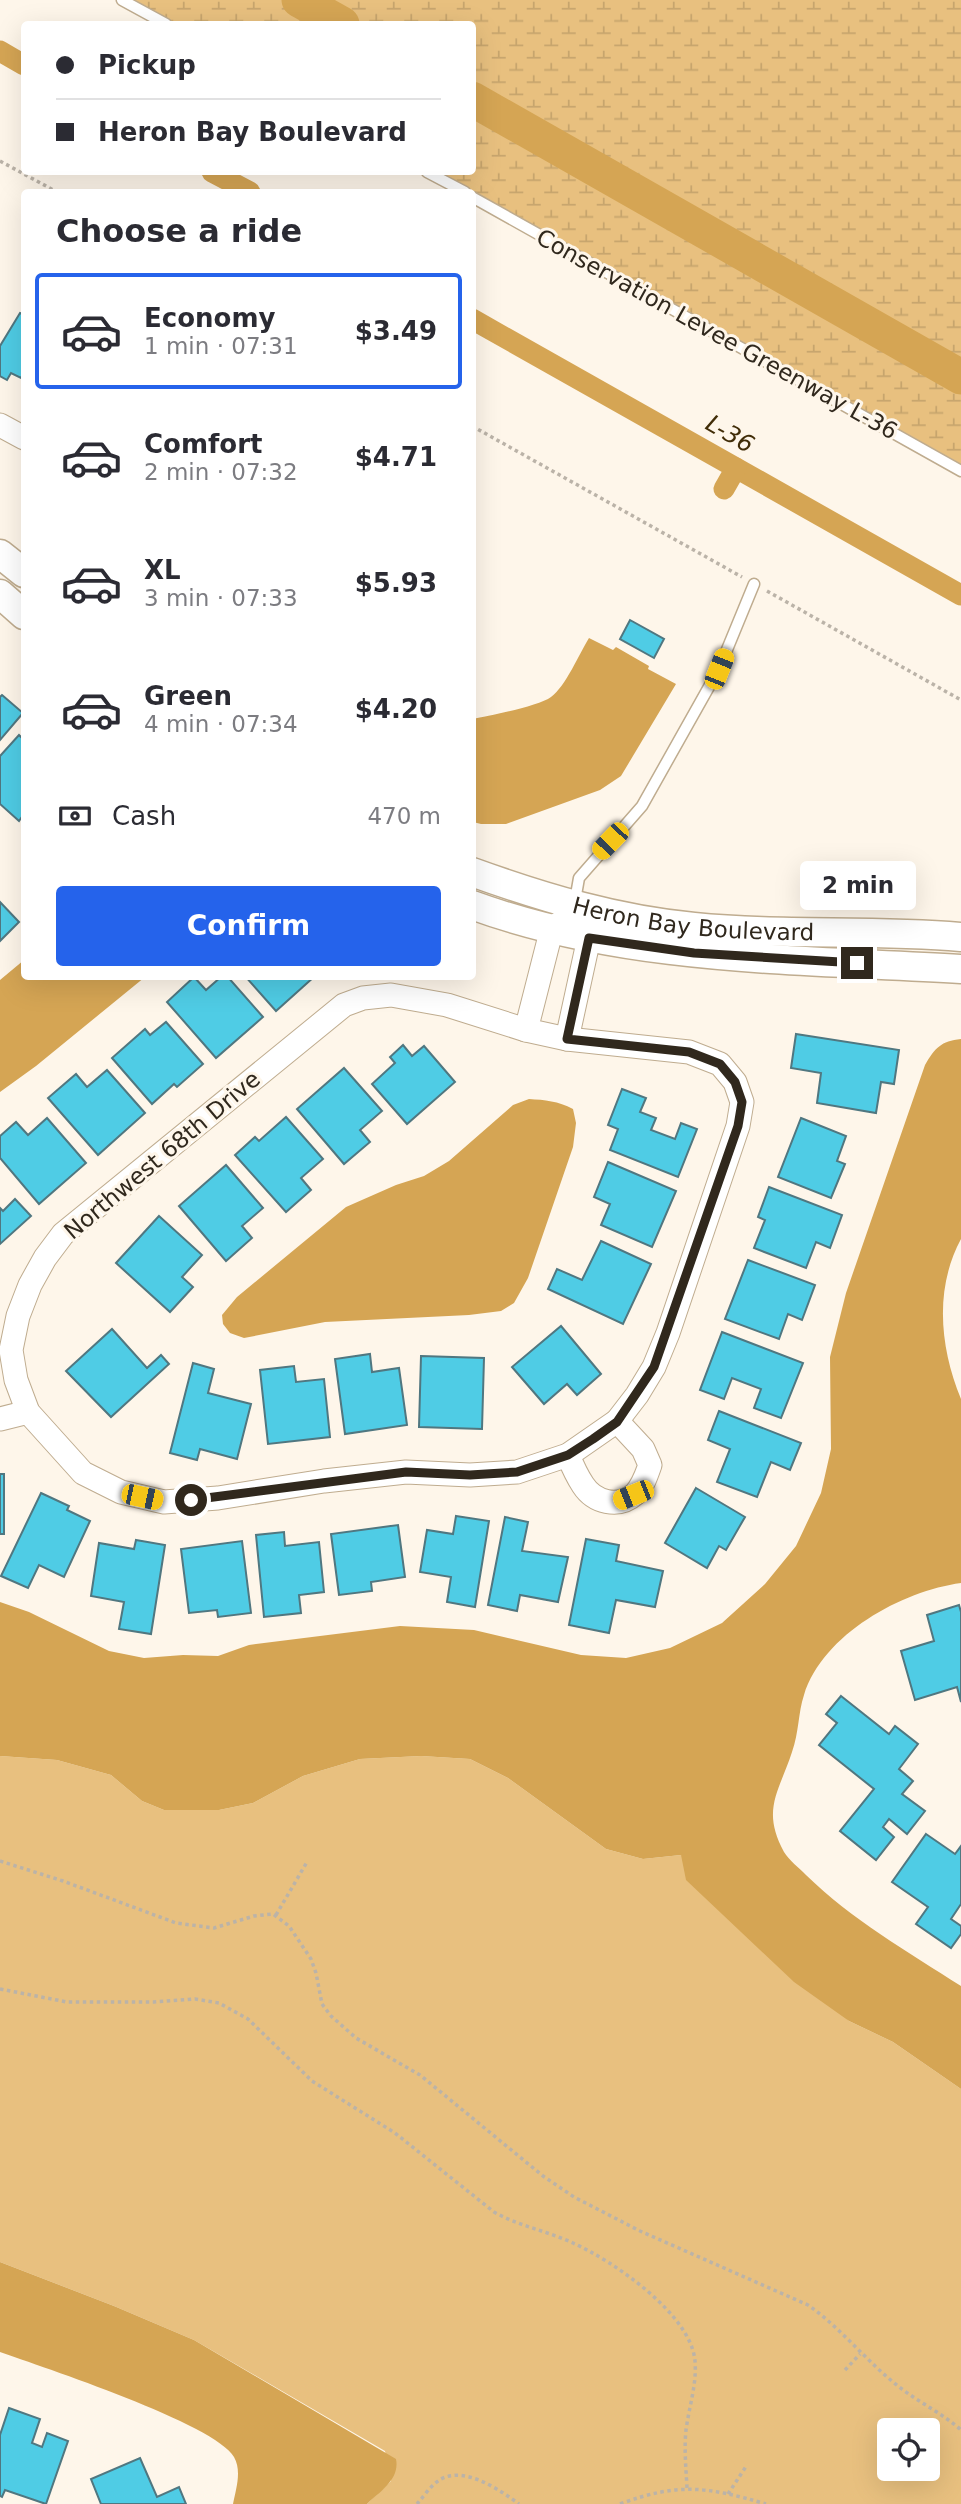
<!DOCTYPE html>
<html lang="en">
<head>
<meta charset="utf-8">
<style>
  :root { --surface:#fff; --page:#f2f2f3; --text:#2b2b33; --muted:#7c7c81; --line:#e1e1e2; --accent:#2563eb }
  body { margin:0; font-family:"DejaVu Sans",sans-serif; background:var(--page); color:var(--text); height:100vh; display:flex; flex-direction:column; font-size:26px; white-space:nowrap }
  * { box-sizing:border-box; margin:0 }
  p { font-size:23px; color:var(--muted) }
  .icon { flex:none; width:38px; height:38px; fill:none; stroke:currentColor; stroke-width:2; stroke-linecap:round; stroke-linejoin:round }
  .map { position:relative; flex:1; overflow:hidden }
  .side { position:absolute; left:21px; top:189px; width:455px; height:791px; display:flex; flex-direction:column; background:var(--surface); border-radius:7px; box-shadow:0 7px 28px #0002 }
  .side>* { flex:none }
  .guide { position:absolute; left:21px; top:21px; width:455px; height:154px; border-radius:7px; box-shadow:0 7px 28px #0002; display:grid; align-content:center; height:154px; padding:0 35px; background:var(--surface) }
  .fabs { position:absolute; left:877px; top:2418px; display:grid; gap:14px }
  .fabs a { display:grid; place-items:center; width:63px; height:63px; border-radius:7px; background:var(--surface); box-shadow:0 7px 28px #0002; font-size:35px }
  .end { position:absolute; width:32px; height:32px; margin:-16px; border:9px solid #30281d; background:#fff; box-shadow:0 0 0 4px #fff }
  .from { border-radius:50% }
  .bubble { position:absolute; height:49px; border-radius:7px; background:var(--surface); box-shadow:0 7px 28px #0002; font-size:23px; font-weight:800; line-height:49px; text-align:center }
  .car { position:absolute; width:21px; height:42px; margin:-21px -10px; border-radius:9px; box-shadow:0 0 5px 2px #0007; background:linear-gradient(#f5c518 24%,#345 0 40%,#f5c518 0 76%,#345 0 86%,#f5c518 0) }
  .guide b { display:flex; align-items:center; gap:24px; height:66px; font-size:26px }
  .guide b+b { border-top:2px solid var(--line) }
  .guide i { width:18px; height:18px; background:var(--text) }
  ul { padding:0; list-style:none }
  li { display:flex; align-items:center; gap:21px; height:116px; margin:0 14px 10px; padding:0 21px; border:4px solid transparent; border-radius:7px }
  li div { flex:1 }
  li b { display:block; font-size:26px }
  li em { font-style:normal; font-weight:800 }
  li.selected { border-color:var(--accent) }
  li>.icon { width:63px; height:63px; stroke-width:1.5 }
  h2 { padding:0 35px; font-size:32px; line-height:84px }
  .pay { display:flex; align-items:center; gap:18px; height:77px; padding:0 35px; font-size:26px }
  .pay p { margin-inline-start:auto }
  .primary-button { display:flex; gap:14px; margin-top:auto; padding:14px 35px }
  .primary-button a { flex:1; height:80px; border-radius:7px; background:var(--accent); color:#fff; font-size:28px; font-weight:800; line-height:80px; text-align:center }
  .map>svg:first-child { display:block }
</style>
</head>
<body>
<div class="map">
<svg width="961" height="2504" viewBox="0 0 961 2504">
  <defs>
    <pattern id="wetland-marsh" width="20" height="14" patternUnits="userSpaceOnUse" patternTransform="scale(1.75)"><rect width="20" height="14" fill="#e8c07f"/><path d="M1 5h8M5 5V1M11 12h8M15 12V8" fill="none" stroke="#c7a56d"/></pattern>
  </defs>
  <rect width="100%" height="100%" fill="#fef6ea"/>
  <path fill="#e8c07f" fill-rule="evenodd" d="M0 1756 57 1760 111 1775 142 1801 164 1810H219L253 1803 303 1776 360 1759 421 1756 470 1759 508 1778 606 1849 643 1859 681 1855 849 2021 893 2042 961 2089V2504H367L391 2481 385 2451 194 2340 114 2306 0 2262ZM889 2431H928V2469H889Z"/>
  <polygon fill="url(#wetland-marsh)" points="122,0 961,0 961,471 427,172 472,172 472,24 166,24"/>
  <g fill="#d5a554">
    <path d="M589 638 613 650 616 647 649 666 648 669 676 684 621 776 600 790 506 824H481L473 822V719C489 716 539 706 551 697 566 686 579 654 589 638Z"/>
    <polygon points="24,960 24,976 145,977 36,1066 0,1092 0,980"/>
    <path d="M961 1039V1239C934 1289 940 1348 961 1399V1583C902 1591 823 1634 804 1695 798 1713 799 1733 792 1752 779 1792 761 1810 784 1852 789 1860 799 1868 806 1875 851 1919 908 1952 961 1986V2089L893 2042 849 2021 794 1982 686 1880 681 1855 643 1859 606 1849 508 1778 470 1759 421 1756 360 1759 303 1776 253 1803 219 1810H164L142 1801 111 1775 57 1760 0 1756V1602L29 1612 109 1651 144 1658 183 1655 218 1656 249 1645 400 1626 474 1630 581 1655 626 1658 670 1648 722 1623 765 1584 796 1546 821 1493 831 1449 830 1357 846 1293 925 1065C935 1048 941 1041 961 1039Z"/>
    <path d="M529 1099C545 1100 558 1101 573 1109L576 1123 573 1147 528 1278 514 1303 501 1311 469 1315 325 1322 244 1338 230 1333 223 1324 222 1315 237 1297 346 1207 396 1185 424 1176 449 1161 513 1105Z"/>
    <path d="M0 2262 114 2306 194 2340 396 2459C400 2479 381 2491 367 2504H233C236 2489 242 2471 234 2457 216 2424 42 2367 0 2352Z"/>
  </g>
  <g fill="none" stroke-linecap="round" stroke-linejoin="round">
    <g stroke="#d5a554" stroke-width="21">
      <polyline points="0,51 24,65"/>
      <polyline points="212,172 250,192"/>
      <polyline points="472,319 961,595"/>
      <polyline points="724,489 736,468"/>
    </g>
    <g stroke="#d5a554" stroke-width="35">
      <polyline points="299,0 342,24"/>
      <polyline points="472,99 961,377"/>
    </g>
  </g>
  <g fill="#4fcce5" stroke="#507780" stroke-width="2">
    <polygon points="20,313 24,315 24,372 21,378 11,373 7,380 0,376 0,346"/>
    <polygon points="630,620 664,639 654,658 620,639"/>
    <polygon points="2,695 23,713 0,740 0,697"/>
    <polygon points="19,735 24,740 24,814 19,821 0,804 0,756"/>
    <polygon points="0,902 19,922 0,941"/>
    <polygon points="222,976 227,976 263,1017 216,1058 167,1002 194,977 206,990"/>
    <polygon points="245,976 315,976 276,1011"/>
    <polygon points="166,1022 203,1064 177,1087 174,1084 152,1104 112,1058 145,1029 150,1035"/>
    <polygon points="796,1034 899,1050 894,1084 881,1082 876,1113 817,1103 821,1073 791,1068"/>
    <polygon points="403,1045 412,1056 424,1046 455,1082 407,1124 372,1084 395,1063 390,1057"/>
    <polygon points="344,1068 382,1111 360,1130 370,1142 344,1164 297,1109"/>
    <polygon points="107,1070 145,1113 98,1155 48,1098 76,1074 87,1087"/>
    <polygon points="622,1089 646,1098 640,1112 656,1118 651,1130 675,1139 681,1123 697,1129 678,1177 610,1150 618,1129 608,1125"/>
    <polygon points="286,1117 323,1159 301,1178 311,1190 286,1212 235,1155 255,1137 259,1141"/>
    <polygon points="47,1118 86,1163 39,1204 0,1158 0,1136 16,1122 28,1135"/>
    <polygon points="801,1118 846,1136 837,1161 845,1164 831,1198 778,1177"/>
    <polygon points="608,1162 676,1191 652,1247 601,1225 610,1204 594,1197"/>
    <polygon points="226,1165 263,1208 242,1226 252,1238 226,1261 179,1206"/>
    <polygon points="769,1187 842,1215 830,1248 816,1242 806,1268 754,1248 765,1220 758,1217"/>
    <polygon points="15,1199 31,1216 0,1244 0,1208 3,1211"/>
    <polygon points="159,1216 202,1255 182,1277 193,1287 170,1312 116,1263"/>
    <polygon points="601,1241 651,1264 623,1324 548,1289 557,1269 582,1280"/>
    <polygon points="748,1260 815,1285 802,1320 788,1314 779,1339 725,1319"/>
    <polygon points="561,1326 601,1374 577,1395 567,1384 544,1404 512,1367"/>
    <polygon points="112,1329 147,1368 161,1355 169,1364 111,1417 66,1371"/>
    <polygon points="722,1332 803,1363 781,1418 754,1408 761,1389 732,1378 724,1399 700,1390"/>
    <polygon points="370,1354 372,1372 399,1368 407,1425 345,1434 335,1359"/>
    <polygon points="421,1356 484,1358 482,1429 419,1427"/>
    <polygon points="193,1363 214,1369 208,1393 251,1404 237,1459 200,1449 197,1460 170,1453"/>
    <polygon points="294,1366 296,1382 324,1379 330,1437 268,1444 260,1370"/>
    <polygon points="719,1411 801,1443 790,1470 771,1462 757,1497 717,1482 730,1449 708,1440"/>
    <rect x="0" y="1474" width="4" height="60"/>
    <polygon points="696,1488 745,1517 726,1550 719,1546 707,1568 665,1543"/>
    <polygon points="41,1493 69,1506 67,1510 90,1521 64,1577 39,1565 28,1588 1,1576"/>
    <polygon points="456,1516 489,1521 475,1607 447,1602 451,1577 420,1572 427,1530 453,1534"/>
    <polygon points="505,1517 528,1522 522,1551 568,1557 558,1602 520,1595 517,1611 488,1605"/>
    <polygon points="398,1525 405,1577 371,1582 372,1591 339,1595 331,1534"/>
    <polygon points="284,1532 285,1546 319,1542 324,1592 299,1595 301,1613 264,1617 256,1535"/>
    <polygon points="586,1539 619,1545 616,1561 663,1571 655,1607 616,1600 609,1633 569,1625"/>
    <polygon points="136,1540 165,1545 151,1634 119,1629 124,1602 91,1596 99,1543 134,1549"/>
    <polygon points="242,1541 251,1613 218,1617 217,1610 189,1613 181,1549"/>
    <polygon points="959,1605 961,1612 961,1702 957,1687 915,1700 901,1651 934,1641 927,1615"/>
    <polygon points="841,1696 889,1734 895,1726 918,1744 899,1769 913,1781 902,1794 925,1811 907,1834 889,1819 883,1827 894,1837 876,1860 840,1831 874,1789 819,1745 837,1723 826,1714"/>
    <polygon points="926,1834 955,1854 961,1846 961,1904 951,1919 961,1926 961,1934 951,1948 916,1924 928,1907 892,1882"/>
    <polygon points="9,2408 40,2419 32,2443 42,2447 47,2433 68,2441 46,2504 5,2490 2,2497 0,2496 0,2435"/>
    <polygon points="140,2458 157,2497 179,2487 186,2504 101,2504 91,2479"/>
  </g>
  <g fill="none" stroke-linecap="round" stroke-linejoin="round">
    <defs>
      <g id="service">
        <polyline points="122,0 166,24"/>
        <polyline points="427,172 465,192"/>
        <polyline points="472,197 961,471"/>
        <polyline points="580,904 576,895 579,878 642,806 719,669 754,584"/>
      </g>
      <g id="minor">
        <polyline points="0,425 24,438"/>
        <polygon points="391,995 447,1005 526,1030 567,1039 689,1052 720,1064 735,1082 742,1102 738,1126 668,1333 654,1367 637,1395 617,1421 568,1455 517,1472 470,1475 406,1472 324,1481 218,1498 164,1502 121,1492 83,1473 28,1412 16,1380 11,1350 18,1316 30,1285 45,1258 63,1234 344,1005 363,998"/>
        <polyline points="526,1030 552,928 582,909 589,938 567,1039"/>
        <polyline points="0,1419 28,1412"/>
        <path d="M568 1455C572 1465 577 1476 583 1485 594 1502 618 1509 635 1494 643 1486 646 1476 650 1465L643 1449 617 1421"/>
      </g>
      <g id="tertiary">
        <polyline points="0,554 24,573"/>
        <polyline points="0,594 24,615"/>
        <path id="s1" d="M472 872C544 898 618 920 694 927 783 936 872 929 961 937"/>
        <path d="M472 905C628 962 798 959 961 969"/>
      </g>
    </defs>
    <use href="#service" stroke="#bfac8f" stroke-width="13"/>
    <use href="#minor" stroke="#bfac8f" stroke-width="25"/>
    <use href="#tertiary" stroke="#bfac8f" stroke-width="31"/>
    <g stroke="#bbb3a8" stroke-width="3.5" stroke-dasharray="3.5 3.5" stroke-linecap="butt">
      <polyline points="0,161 57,192"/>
      <polyline points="472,426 742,577"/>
      <polyline points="767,591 961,700"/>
      <path d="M0 1861 63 1881 176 1923 214 1928 254 1916 273 1914 289 1926 311 1959 316 1973 322 2004 331 2016 356 2038 420 2075 543 2176 574 2197 640 2231 808 2305C841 2328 866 2361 898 2386 918 2402 942 2413 961 2430"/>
      <polyline points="276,1915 307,1862"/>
      <path d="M0 1989 67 2002H154L195 1999 219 2003 248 2019 312 2081 395 2133 494 2212C519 2226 547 2231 573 2243 613 2261 691 2314 695 2361 697 2384 689 2407 686 2430 684 2449 686 2468 687 2488"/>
      <polyline points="845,2370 860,2354"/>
      <polyline points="728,2494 747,2465"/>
      <path d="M417 2504C424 2496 431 2485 441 2479 465 2466 500 2490 519 2504"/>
      <path d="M620 2504C679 2482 708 2487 766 2504"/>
    </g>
    <use href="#service" stroke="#fff" stroke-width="10"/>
    <use href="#minor" stroke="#fff" stroke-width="23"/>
    <use href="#tertiary" stroke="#fff" stroke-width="28"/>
  </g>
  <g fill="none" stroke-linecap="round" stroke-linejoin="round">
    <polyline stroke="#30281d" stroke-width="9" points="191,1500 406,1472 470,1475 517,1472 568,1455 593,1439 617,1422 654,1367 738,1126 742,1102 735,1082 720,1064 689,1052 567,1039 589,938 694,953 857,963"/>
  </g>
  <g text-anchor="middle" stroke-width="6" stroke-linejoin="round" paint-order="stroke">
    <g font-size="23" fill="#30281d" stroke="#fef6ea">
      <text transform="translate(717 334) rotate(29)" y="8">Conservation Levee Greenway L-36</text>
      <text dy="8" stroke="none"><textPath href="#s1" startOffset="228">Heron Bay Boulevard</textPath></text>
      <text transform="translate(162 1155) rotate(-40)" y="8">Northwest 68th Drive</text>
    </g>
    <g font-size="24" font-style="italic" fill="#412d08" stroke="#fef6ea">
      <text transform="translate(730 434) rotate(30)" y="8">L-36</text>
    </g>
  </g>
</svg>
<div class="fabs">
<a><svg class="icon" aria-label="locate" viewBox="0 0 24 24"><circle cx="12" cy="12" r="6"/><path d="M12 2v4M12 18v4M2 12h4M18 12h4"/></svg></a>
</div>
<i class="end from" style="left:191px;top:1500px"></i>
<i class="end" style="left:857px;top:963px"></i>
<div class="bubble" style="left:800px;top:861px;width:116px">2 min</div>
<i class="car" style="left:719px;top:669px;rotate:22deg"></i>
<i class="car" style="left:610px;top:841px;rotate:224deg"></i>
<i class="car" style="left:633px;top:1495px;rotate:248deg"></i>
<i class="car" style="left:142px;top:1497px;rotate:102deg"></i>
<div class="guide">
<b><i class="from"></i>Pickup</b>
<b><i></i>Heron Bay Boulevard</b>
</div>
<section class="side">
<h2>Choose a ride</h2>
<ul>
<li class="selected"><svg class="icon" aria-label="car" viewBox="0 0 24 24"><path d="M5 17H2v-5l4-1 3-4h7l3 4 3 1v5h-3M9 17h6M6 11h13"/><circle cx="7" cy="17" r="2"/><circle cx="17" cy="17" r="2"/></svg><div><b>Economy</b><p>1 min · 07:31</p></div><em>$3.49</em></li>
<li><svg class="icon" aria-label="car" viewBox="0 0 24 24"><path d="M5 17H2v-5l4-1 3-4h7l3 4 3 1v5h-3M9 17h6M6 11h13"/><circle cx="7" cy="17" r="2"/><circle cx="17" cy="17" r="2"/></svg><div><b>Comfort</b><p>2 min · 07:32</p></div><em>$4.71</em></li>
<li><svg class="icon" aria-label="car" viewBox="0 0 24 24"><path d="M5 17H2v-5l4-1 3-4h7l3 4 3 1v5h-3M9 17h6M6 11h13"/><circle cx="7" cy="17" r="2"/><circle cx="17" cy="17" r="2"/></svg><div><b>XL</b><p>3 min · 07:33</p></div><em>$5.93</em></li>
<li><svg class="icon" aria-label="car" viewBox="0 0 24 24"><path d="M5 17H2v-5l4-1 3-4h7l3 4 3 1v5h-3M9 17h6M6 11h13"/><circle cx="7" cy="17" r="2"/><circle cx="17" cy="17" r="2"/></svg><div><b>Green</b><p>4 min · 07:34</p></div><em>$4.20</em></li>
</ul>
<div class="pay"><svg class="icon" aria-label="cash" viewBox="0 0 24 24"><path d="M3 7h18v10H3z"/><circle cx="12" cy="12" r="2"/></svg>Cash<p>470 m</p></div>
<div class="primary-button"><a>Confirm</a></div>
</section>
</div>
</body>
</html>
